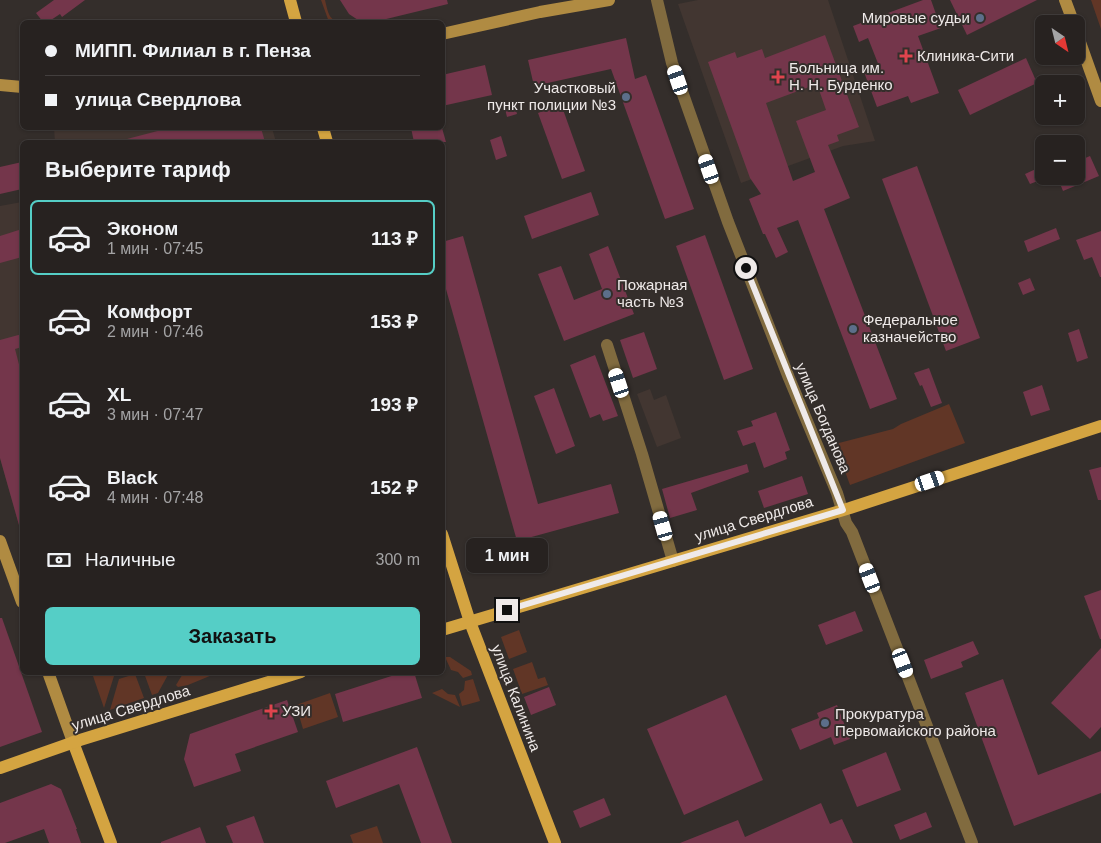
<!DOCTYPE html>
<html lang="ru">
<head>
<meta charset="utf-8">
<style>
  :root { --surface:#272220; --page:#2f2a29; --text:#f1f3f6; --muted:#a4a4a5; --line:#433f3e; --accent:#55cec6 }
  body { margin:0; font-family:Arial,sans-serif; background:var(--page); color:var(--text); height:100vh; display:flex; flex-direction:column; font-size:19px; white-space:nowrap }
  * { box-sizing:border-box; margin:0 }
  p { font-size:16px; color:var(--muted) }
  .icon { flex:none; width:28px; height:28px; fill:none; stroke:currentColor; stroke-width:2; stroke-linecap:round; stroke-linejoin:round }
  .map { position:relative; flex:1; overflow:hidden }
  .sheet { position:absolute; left:20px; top:140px; width:425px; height:535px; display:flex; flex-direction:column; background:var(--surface); border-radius:8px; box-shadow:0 1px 4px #0004,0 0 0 1px var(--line) }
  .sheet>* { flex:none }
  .banner { position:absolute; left:20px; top:20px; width:425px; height:110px; border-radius:8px; box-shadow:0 1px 4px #0004,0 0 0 1px var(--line); display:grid; align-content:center; height:110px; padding:0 25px; background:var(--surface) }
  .needle { width:32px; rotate:145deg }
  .fabs { position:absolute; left:1035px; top:15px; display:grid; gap:10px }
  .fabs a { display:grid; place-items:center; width:50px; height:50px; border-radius:8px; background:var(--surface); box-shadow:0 1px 4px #0004,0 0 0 1px var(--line); font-size:25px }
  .end { position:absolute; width:22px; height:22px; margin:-11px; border:6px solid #efeae9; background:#111; box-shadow:0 0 0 2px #111 }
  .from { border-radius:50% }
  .bubble { position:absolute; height:35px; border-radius:8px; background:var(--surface); box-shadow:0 1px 4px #0004,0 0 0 1px var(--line); font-size:16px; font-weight:700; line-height:35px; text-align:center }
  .car { position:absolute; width:15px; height:30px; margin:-15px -8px; border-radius:6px; box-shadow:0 0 4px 1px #0007; background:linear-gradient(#fff 24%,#345 0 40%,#fff 0 76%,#345 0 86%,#fff 0) }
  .banner b { display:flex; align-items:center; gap:18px; height:48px; font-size:19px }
  .banner b+b { border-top:1px solid var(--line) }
  .banner i { width:12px; height:12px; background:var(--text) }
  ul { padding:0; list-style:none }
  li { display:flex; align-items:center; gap:15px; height:75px; margin:0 10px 8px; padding:0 15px; border:2px solid transparent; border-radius:8px }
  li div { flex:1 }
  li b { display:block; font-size:19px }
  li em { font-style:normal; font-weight:700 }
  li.selected { border-color:var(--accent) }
  li>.icon { width:45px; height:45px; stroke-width:1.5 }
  h2 { padding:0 25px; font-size:22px; line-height:60px }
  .pay { display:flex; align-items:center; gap:12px; height:55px; padding:0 25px; font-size:19px }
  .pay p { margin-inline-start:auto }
  .cta { display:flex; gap:10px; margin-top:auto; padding:10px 25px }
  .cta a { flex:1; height:58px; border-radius:8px; background:var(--accent); color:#111; font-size:20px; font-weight:700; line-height:58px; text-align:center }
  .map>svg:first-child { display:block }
</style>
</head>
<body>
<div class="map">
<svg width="1101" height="843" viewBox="0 0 1101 843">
  <rect width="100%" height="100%" fill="#342e2b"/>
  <g fill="#423631">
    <polygon points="698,0 828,0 875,141 843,146 741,183 678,4"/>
    <polygon points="54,128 272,128 276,142 55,142"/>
    <polygon points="22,202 22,536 0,458 0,206"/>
    <polygon points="650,389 654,400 666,395 681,438 657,447 637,394"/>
  </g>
  <g fill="#613626">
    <path d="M321 0H325C330 22 331 22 354 20V22H329Z"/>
    <polygon points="1091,0 1101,0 1101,29"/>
    <polygon points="949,404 965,443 850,485 835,444 893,429 901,424"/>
    <polygon points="519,630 527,652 509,659 501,637"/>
    <polygon points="445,657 450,657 471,671 472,675 463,678 458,672 451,670"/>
    <polygon points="532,662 538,679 545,677 548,685 522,694 513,669"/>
    <polygon points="184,672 217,672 217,673 188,685 178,687 176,685"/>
    <polygon points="92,673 112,673 114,676 104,708"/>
    <polygon points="144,673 169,673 158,693 152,695"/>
    <polygon points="135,674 144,698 110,710 119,679"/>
    <polygon points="473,679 480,701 462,706 459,694 464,690 465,681"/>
    <polygon points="442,689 448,694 455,695 460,707 432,693"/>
    <polygon points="330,693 338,717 303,729 296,705"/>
    <polygon points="377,826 383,843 353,843 350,835"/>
  </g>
  <g fill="#74364b" fill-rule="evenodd">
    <polygon points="54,0 85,0 62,17 60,14 48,22 43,22 36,13"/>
    <polygon points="340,0 447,0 448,4 378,21 361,22 349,14"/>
    <polygon points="923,0 931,0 941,28 918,36 939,93 911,103 908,96 877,107 864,72 879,66 868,38 859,42 853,26"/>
    <polygon points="950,0 1037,0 967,35"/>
    <path d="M825 35 859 127 837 135 839 141 828 145 850 198 824 209 897 399 870 409 798 220 777 228 788 252 776 258 765 234H763L749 199 761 194 750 178 708 62 735 52 737 58 762 49 765 58ZM817 84 826 110 796 121 815 172 793 181 766 103Z"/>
    <polygon points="626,38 635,79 646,75 694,209 665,219 611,69 534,86 528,60"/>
    <polygon points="1026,58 1037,83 970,115 958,90"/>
    <polygon points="485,65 492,95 442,106 442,75"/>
    <polygon points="514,102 517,114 507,117 504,105"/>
    <polygon points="561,104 585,171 562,179 538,113"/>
    <polygon points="169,128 261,128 265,142 127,142 127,139"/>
    <polygon points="411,128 442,128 446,142 414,142"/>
    <polygon points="501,136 507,156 496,160 490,140"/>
    <polygon points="1090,156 1099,176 1063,191 1057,176 1076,176 1076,162"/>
    <polygon points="22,162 22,189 0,194 0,167"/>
    <polygon points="917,166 980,338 946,351 882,179"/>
    <polygon points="1038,168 1043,179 1030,184 1025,174"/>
    <polygon points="591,192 599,215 532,239 524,216"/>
    <polygon points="1056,228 1060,239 1028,252 1024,241"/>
    <polygon points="22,229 22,257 0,263 0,236"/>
    <polygon points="1101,231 1101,277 1100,277 1092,257 1084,260 1076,240"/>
    <polygon points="705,235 753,369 724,380 676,246"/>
    <polygon points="463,236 538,504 611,484 619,513 517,541 442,275 442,242"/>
    <polygon points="608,246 634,314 564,341 538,274 561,266 574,300 602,289 589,254"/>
    <polygon points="1030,278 1035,290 1023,295 1018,283"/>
    <polygon points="1079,329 1088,358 1077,362 1068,333"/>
    <polygon points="644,332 657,369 633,378 620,340"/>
    <polygon points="22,334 22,347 15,349 22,376 22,525 19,525 0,458 0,340"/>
    <polygon points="595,355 618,416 603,421 600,414 590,418 570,365"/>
    <polygon points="929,368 942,403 931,407 922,385 920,386 914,373"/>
    <polygon points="1042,385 1050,410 1031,416 1023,392"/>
    <polygon points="554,388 575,446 556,454 534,396"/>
    <polygon points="776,412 790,450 785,452 787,459 764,468 755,442 743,446 737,431 753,426 751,421"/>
    <polygon points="747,464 749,472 691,493 697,510 670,518 662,489"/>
    <polygon points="1101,467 1101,500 1098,500 1089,470"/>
    <polygon points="802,476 808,494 764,508 758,491"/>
    <polygon points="1101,590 1101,639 1100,639 1084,596"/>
    <polygon points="855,611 863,631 826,645 818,625"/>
    <polygon points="0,618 2,618 42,732 0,747"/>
    <polygon points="973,641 979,654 961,662 963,667 931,679 924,660"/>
    <polygon points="1101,648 1101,727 1090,739 1051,703"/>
    <polygon points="404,672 414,672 422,698 343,722 335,694"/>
    <polygon points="1003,679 1038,775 1101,751 1101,793 1014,826 965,693"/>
    <polygon points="549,687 556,705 531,715 524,697"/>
    <polygon points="726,695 763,780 684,815 647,729"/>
    <polygon points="287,700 298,732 235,754 241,771 194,787 184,759 190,734"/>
    <polygon points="837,705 850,739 834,745 831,737 800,750 791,729 819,718 817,713"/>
    <polygon points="417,747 452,843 421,843 399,784 336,808 326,781"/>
    <polygon points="886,752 901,790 857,807 842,770"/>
    <polygon points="51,784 61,789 77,829 76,829 81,843 49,843 44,829 5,843 0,843 0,803"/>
    <polygon points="604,798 611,815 580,828 573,811"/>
    <polygon points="821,803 830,824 842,819 853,843 680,843 738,820 745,837"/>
    <polygon points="926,812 932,827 900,840 894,825"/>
    <polygon points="254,816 264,843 233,843 226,826"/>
    <polygon points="200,827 206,843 161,843 161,842"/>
  </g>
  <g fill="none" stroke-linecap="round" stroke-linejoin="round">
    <g stroke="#816b3f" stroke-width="12">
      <polyline points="657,0 672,63 728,222 789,378 837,493 846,523 852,532 972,843"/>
      <polyline points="607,345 642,454 673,561"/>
    </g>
    <g stroke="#b08b42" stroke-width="12">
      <polyline points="1065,0 1074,24"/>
      <polyline points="1076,31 1101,101"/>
      <polyline points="442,34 540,12 609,0"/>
      <polyline points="0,85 22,87"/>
      <polyline points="0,541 22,602"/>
      <polyline points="48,672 73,742"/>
    </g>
    <g stroke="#d4a441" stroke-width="12">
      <polyline points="290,0 296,22"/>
      <polyline points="323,128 327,142"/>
      <polyline points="442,534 470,622 555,843"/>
      <polyline points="442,630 850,508 1101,426"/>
      <polyline points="73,742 111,843"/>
      <polyline points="0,768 80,740 301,672"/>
    </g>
  </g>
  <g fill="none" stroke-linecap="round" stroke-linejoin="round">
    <polyline stroke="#efeae9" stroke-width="6" points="507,610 843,510 746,268"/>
  </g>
  <g fill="#5c6f8a" stroke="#342e2b" stroke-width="2">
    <circle cx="980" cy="18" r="5"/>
    <circle cx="626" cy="97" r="5"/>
    <circle cx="607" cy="294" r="5"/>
    <circle cx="853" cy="329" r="5"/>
    <circle cx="825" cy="723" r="5"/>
  </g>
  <g fill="#e0444e" stroke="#342e2b" stroke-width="2">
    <path d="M903.5 48.5h5v5h5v5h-5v5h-5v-5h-5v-5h5z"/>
    <path d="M775.5 69.5h5v5h5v5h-5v5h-5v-5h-5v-5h5z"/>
    <path d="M268.5 703.5h5v5h5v5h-5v5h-5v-5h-5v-5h5z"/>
  </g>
  <g text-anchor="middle" stroke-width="4" stroke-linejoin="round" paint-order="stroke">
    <g font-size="15" fill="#efeae9" stroke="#342e2b" text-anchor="start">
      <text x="970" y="23" text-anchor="end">Мировые судьи</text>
      <text x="917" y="61">Клиника-Сити</text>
      <text x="789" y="73">Больница им.<tspan x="789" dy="17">Н. Н. Бурденко</tspan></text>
      <text x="616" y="93" text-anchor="end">Участковый<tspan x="616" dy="17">пункт полиции №3</tspan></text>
      <text x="617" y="290">Пожарная<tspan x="617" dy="17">часть №3</tspan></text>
      <text x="863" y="325">Федеральное<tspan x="863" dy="17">казначейство</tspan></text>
      <text x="282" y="716">УЗИ</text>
      <text x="835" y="719">Прокуратура<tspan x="835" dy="17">Первомайского района</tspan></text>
    </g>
    <g font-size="15" fill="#efeae9" stroke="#342e2b">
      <text transform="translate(823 418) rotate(67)" y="5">улица Богданова</text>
      <text transform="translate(754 519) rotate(-17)" y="5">улица Свердлова</text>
      <text transform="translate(516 698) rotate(69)" y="5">улица Калинина</text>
      <text transform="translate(131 708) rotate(-17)" y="5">улица Свердлова</text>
    </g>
  </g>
</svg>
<div class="fabs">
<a><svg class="needle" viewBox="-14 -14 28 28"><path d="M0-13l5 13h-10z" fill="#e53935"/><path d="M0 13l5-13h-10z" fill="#a4a4a5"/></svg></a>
<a>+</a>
<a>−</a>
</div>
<i class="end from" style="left:746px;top:268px"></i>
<i class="end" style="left:507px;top:610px"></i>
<div class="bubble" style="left:466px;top:538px;width:82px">1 мин</div>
<i class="car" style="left:678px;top:80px;rotate:341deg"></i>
<i class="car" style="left:709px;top:169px;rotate:341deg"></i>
<i class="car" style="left:619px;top:383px;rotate:342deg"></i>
<i class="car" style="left:930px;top:481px;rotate:71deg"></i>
<i class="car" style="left:663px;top:526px;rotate:344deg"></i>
<i class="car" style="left:870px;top:578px;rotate:339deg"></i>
<i class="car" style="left:903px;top:663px;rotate:159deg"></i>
<div class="banner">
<b><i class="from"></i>МИПП. Филиал в г. Пенза</b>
<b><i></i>улица Свердлова</b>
</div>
<section class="sheet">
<h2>Выберите тариф</h2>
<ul>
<li class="selected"><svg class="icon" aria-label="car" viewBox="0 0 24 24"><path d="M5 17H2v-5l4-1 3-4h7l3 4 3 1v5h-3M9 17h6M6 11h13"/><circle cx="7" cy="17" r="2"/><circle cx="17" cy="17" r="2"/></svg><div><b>Эконом</b><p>1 мин · 07:45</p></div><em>113 ₽</em></li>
<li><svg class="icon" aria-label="car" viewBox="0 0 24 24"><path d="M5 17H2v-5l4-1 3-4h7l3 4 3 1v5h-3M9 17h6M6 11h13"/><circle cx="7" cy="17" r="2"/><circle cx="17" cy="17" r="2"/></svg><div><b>Комфорт</b><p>2 мин · 07:46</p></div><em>153 ₽</em></li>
<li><svg class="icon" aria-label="car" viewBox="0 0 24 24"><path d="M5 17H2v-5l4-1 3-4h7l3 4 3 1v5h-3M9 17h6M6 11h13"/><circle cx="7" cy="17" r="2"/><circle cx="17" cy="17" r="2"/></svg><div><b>XL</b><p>3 мин · 07:47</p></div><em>193 ₽</em></li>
<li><svg class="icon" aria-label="car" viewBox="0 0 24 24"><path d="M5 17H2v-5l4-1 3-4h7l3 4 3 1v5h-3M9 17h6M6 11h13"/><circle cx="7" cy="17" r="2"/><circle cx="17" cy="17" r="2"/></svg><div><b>Black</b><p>4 мин · 07:48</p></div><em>152 ₽</em></li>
</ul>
<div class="pay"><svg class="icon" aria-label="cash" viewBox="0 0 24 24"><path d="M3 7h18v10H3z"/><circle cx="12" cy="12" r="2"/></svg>Наличные<p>300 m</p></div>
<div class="cta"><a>Заказать</a></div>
</section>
</div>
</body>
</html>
